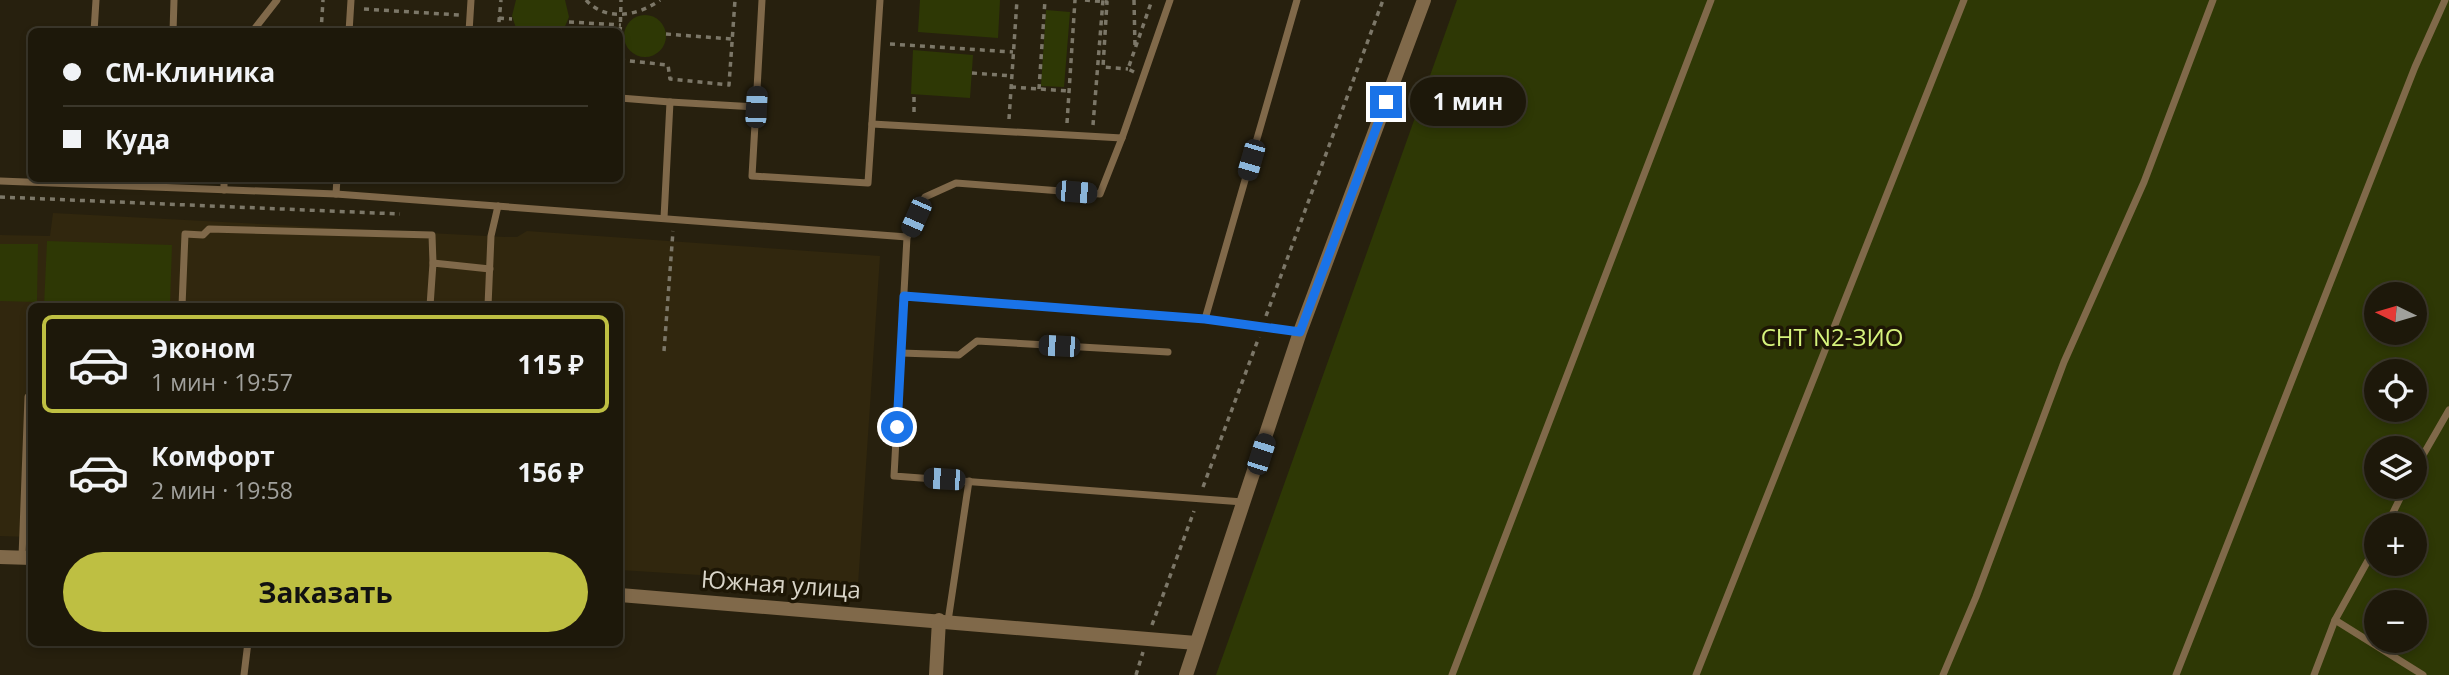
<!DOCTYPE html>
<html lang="ru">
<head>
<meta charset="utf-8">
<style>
  :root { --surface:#1d180a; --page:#2a2518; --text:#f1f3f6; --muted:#a0a09c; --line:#3b372b; --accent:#bebf42 }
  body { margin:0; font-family:"Open Sans",sans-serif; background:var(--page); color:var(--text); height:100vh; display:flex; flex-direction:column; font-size:26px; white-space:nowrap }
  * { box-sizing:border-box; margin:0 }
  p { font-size:23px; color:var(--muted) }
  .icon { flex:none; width:38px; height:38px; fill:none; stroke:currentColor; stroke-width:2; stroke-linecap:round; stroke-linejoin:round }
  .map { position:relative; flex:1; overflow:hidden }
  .drawer { position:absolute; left:28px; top:303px; width:595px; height:343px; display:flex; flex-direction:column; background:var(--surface); border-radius:10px; box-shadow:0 4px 10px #0003,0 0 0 2px var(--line) }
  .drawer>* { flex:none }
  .hud { position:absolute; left:28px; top:28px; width:595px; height:154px; border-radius:10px; box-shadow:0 4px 10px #0003,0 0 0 2px var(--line); display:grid; align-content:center; height:154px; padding:0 35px; background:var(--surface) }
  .needle { width:46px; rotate:275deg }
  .fabs { position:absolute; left:2364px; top:282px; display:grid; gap:14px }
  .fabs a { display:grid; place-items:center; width:63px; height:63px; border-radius:50%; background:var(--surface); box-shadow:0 4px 10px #0003,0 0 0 2px var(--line); font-size:35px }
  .end { position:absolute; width:32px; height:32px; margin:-16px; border:9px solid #1a73e8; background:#fff; box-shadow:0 0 0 4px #fff }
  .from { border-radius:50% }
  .bubble { position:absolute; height:49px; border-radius:24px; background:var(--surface); box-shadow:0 4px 10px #0003,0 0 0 2px var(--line); font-size:23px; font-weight:700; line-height:49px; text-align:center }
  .car { position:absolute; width:21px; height:42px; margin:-21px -10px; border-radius:9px; box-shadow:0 0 5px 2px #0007; background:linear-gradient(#222 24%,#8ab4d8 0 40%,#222 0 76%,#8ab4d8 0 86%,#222 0) }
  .hud b { display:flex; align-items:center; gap:24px; height:66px; font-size:26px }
  .hud b+b { border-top:2px solid var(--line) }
  .hud i { width:18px; height:18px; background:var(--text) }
  ul { padding:12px 0 0; list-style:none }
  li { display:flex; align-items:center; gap:21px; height:98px; margin:0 14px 10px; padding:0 21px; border:4px solid transparent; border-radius:10px }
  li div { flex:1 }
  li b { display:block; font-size:26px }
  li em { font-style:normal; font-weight:700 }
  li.active { border-color:var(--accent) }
  li>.icon { width:63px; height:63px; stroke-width:1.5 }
  .button { display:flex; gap:14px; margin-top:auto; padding:14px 35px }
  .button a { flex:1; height:80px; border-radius:42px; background:var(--accent); color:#111; font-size:28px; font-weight:700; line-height:80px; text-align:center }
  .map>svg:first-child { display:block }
</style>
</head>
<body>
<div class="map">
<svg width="2449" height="675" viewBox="0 0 2449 675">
  <rect width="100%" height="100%" fill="#27200e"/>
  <polygon fill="#31270e" points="53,213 505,237 517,237 527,231 880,256 858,585 620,570 620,306 32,306 31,537 0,536 0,235 50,236"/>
  <g fill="#2e3805" fill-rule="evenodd">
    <polygon points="516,0 565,0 569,17 563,31 517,31 512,16"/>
    <polygon points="920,0 1000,0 998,38 918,32"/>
    <path d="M1457 0H2449V675H1216ZM2376 294H2415V332H2376ZM2376 371H2415V410H2376ZM2376 448H2415V486H2376ZM2376 525H2415V564H2376ZM2376 602H2415V640H2376Z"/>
    <polygon points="1046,10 1070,12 1064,87 1041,86"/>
    <circle cx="645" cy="36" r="21"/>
    <polygon points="913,50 973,55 970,98 911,94"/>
    <polygon points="47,241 172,245 170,306 44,306"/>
    <polygon points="0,244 38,244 37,302 0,301"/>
  </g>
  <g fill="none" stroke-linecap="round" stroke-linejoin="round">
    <g stroke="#7c7768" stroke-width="3.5" stroke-dasharray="5 5" stroke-linecap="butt">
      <path d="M586 0C606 22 638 16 660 0"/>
      <polyline points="1085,0 1107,2 1103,67 1128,69"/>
      <polyline points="1134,0 1135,47"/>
      <polyline points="364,9 459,15"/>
      <polyline points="499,18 512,19"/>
      <polyline points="569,22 621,25"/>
      <polyline points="321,32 323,0"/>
      <polyline points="498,32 501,0"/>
      <polyline points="666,34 732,39"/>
      <polyline points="620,42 621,0"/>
      <polyline points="890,44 1013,52"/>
      <polyline points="620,60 668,65 670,79 729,85 735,0"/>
      <polyline points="1134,72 1128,69 1152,0"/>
      <polyline points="972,73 1012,76"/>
      <polyline points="1011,87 1068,91"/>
      <polyline points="1039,89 1045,0"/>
      <polyline points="914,112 914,95"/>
      <polyline points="1009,119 1017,0"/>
      <polyline points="1067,123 1075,0"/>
      <polyline points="1093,125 1103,0"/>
      <polyline points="0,197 400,214"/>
      <polyline points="1266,316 1383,0"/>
      <polyline points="664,351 673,231"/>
      <polyline points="1203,487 1259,337"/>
      <polyline points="1152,625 1194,511"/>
      <polyline points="1136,675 1143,652"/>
    </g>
    <g stroke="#80694a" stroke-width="7">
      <polyline points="94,32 96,0"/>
      <polyline points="173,32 174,0"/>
      <polyline points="252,32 277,0"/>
      <polyline points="349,32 351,0"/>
      <polyline points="469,32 471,0"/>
      <polyline points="620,98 670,102"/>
      <polyline points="756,107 752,176 868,183 880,0"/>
      <polyline points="872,124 1122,138 1170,0"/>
      <polyline points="0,181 336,194 907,237 894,476 1243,502"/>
      <polyline points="224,190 224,178"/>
      <polyline points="336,194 337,178"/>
      <polyline points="664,218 670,102 756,107 762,0"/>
      <polyline points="907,237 925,197 956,183 1100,194 1122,138"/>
      <polyline points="904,296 1205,319 1299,332"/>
      <polyline points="182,306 185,234 203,235 209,229 432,235 433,263"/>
      <polyline points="430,306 433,263 490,269"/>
      <polyline points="488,306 491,236 498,206"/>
      <polyline points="1205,319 1297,0"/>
      <polyline points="901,353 959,355 977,341 1168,352"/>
      <polyline points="2415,469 2449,410"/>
      <polyline points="2387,525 2406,486"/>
      <polyline points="22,557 28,397 32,397"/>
      <polyline points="2335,620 2423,675"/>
      <polyline points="948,621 969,481"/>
      <polyline points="244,675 248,642"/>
      <polyline points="1452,675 1711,0"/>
      <polyline points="1696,675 1964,0"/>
      <polyline points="1943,675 1976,597 2064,362 2144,182 2213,0"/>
      <polyline points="2176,675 2415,67 2445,0"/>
      <polyline points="2314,675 2335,620 2376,546"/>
    </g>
    <g stroke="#80694a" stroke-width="14">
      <polyline points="0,557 32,558"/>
      <polyline points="620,595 1196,643"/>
      <polyline points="936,675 939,620"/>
      <polyline points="1186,675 1300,332 1424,0"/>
    </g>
  </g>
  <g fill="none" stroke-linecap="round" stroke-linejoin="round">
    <polyline stroke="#1a73e8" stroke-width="9" points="897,427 904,296 1205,319 1300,332 1386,102"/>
  </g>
  <g text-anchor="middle" stroke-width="7" stroke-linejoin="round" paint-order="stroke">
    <g font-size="24" fill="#d6f37c" stroke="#1d1605">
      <text x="1832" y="346">СНТ N2-ЗИО</text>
    </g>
    <g font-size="24" fill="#d9d5c9" stroke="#1d1605">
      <text transform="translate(781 585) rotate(4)" y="8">Южная улица</text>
    </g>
  </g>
</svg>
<div class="fabs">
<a><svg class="needle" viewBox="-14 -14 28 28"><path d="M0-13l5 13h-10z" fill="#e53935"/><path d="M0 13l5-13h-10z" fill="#a0a09c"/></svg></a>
<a><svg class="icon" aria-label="locate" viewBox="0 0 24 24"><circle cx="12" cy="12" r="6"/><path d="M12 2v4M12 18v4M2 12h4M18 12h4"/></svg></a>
<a><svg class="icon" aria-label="layers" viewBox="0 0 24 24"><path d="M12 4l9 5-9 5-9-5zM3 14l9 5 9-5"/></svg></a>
<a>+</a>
<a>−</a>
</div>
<i class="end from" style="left:897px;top:427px"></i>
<i class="end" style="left:1386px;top:102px"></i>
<div class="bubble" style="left:1410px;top:77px;width:116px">1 мин</div>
<i class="car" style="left:756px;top:107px;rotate:3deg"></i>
<i class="car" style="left:1251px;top:160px;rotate:196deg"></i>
<i class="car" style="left:1076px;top:192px;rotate:95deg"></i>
<i class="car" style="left:916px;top:217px;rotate:204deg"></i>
<i class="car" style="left:1059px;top:346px;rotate:273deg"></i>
<i class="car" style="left:1261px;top:454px;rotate:18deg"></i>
<i class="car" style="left:944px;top:479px;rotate:274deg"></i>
<div class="hud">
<b><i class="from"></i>СМ-Клиника</b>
<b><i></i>Куда</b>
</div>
<section class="drawer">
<ul>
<li class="active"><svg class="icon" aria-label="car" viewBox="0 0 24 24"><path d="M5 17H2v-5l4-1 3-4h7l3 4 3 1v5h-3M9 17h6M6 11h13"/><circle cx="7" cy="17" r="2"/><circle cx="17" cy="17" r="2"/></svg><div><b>Эконом</b><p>1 мин · 19:57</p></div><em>115 ₽</em></li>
<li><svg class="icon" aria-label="car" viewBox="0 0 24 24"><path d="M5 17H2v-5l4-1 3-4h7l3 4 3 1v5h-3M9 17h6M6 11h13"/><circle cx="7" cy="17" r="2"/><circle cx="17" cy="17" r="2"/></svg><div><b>Комфорт</b><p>2 мин · 19:58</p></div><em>156 ₽</em></li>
</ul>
<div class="button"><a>Заказать</a></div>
</section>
</div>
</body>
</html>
